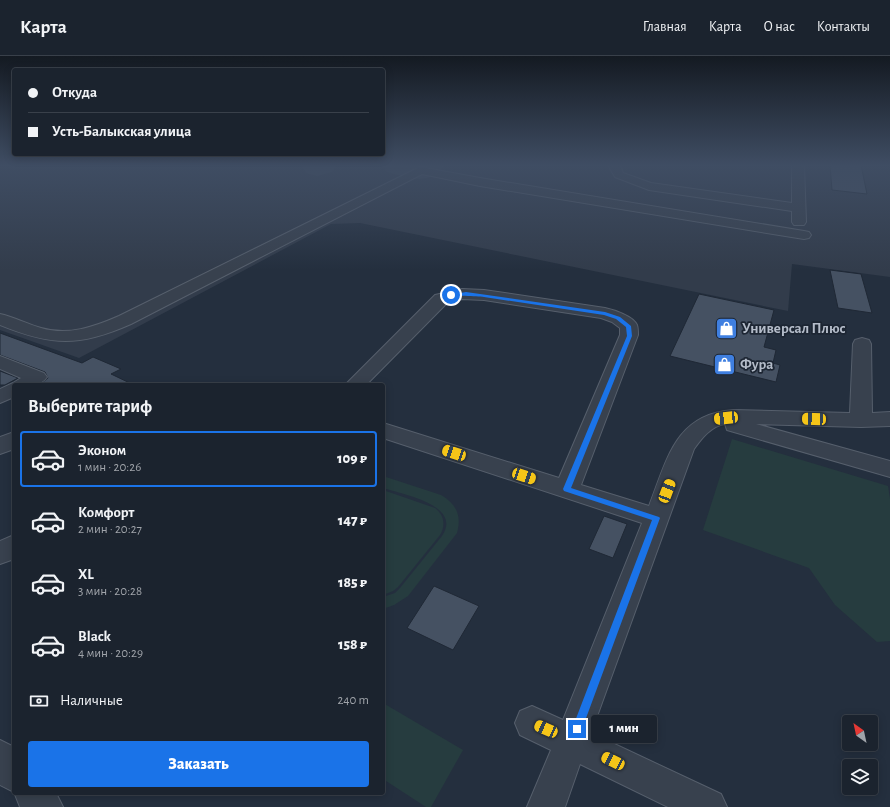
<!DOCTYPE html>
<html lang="ru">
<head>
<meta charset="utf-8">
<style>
  :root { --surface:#1b232e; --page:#242b36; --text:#f1f3f6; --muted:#a0a4aa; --line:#39404a; --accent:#1a73e8 }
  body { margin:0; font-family:"Alegreya Sans",sans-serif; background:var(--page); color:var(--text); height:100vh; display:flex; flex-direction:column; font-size:15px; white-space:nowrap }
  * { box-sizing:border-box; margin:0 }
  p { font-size:13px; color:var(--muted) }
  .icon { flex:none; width:22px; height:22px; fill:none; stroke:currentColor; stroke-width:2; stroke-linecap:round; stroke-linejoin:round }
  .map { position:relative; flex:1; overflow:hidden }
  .side { position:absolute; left:12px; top:327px; width:373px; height:412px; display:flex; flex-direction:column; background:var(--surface); border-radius:4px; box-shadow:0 2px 10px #0003,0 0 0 1px var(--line) }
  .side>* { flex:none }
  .guide { position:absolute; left:12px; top:12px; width:373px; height:88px; border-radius:4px; box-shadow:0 2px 10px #0003,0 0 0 1px var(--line); display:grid; align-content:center; height:88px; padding:0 16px; background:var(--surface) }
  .needle { width:26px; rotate:327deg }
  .fabs { position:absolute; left:842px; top:659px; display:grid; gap:8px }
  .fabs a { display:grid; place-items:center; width:36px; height:36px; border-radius:4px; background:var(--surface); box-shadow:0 2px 10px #0003,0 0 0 1px var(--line); font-size:20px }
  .end { position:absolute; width:18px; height:18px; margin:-9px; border:5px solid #1a73e8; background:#fff; box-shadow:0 0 0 2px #fff }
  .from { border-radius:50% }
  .bubble { position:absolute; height:28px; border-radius:4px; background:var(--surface); box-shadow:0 2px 10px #0003,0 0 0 1px var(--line); font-size:13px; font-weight:800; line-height:28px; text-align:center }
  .car { position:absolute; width:12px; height:24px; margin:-12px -6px; border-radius:5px; box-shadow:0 0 3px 1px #0007; background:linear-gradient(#f5c518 24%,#345 0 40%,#f5c518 0 76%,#345 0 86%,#f5c518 0) }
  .guide b { display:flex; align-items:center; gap:14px; height:38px; font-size:15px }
  .guide b+b { border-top:1px solid var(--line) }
  .guide i { width:10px; height:10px; background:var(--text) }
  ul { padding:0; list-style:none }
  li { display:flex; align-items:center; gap:12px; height:56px; margin:0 8px 6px; padding:0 8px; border:2px solid transparent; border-radius:4px }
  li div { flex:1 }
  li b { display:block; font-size:15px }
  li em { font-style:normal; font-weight:800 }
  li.current { border-color:var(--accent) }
  li>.icon { width:36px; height:36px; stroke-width:1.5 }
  h2 { padding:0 16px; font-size:18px; line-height:48px }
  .pay { display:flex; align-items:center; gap:10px; height:44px; padding:0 16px; font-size:15px }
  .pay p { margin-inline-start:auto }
  .button { display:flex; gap:8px; margin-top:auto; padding:8px 16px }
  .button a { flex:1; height:46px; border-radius:4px; background:var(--accent); color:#fff; font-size:16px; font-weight:800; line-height:46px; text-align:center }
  header { display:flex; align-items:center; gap:24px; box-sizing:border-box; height:56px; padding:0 20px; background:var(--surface); border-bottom:1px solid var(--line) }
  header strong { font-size:19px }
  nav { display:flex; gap:22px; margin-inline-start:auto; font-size:14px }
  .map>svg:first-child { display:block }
</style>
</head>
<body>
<header>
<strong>Карта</strong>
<nav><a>Главная</a><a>Карта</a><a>О нас</a><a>Контакты</a></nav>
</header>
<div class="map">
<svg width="890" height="751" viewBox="0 0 890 751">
  <rect width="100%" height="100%" fill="#242f3e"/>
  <polygon fill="#323c4b" points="0,109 890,109 890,221 792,208 788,255 360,167 331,168 79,302 0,274"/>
  <g fill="#263c3f">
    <polygon points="732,383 888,430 890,443 890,585 877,586 835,549 809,512 703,474"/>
    <path d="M383 420 441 439C456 448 462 459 457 477L408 540 394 549 383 553V541L395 537 400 532 442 480C463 449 402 438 383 432Z"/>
    <path d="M383 434 435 452C444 459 446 469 440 479L398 531 393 535 383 539Z"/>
    <polygon points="383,647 463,694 431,751 426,751 383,723"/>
  </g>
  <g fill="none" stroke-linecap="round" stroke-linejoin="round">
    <g fill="#3f4a5a" fill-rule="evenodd">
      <polygon points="302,109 337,109 332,116 317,120 306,117"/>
      <path d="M382 109H445C430 131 408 121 387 116Z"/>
    </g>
  </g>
  <g fill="#455162" stroke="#1f2835">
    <polygon points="830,109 861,109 867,138 832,134"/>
    <polygon points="830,214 861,218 872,257 838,252"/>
    <polygon points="699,238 774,254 764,291 776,294 773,307 780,309 776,326 670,300"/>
    <polygon points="0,277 82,307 93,301 121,313 111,318 134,329 39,329 48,322 45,316 0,299"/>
    <polygon points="0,315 18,322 5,329 0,329"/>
    <polygon points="604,460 627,468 613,502 589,493"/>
    <polygon points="434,530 479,550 453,594 407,572"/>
  </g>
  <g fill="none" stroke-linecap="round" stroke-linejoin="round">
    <defs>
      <g id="minor">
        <polygon points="608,109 620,109 623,117 651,127 792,147 792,109 804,109 806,166 804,169 794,169 792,166 792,155 649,134 615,121"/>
        <path d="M420 111 480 122 804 175 809 176 811 179 809 182 804 183 480 130 422 118 131 268C79 291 52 290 0 269V258C14 261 27 268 41 272 68 280 94 271 119 260Z"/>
        <path d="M462 233 484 234 605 252C614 254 633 260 637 269 638 272 638 276 638 279L581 429 649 450C667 404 675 358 733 354L850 357 853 288 855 284 862 282 869 284 871 288 872 357 890 356V370L861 371 756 368 890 405V421L727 374 725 368C711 370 702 382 694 393L591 677 721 738 727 751H668L580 708 565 751H527L551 694 520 679 515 667 520 655 532 650 563 664 642 467 383 382V367L559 422 620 279V272L612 266 601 262 484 244 462 243 447 247 366 329H345L435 239Z"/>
        <path d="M0 300 44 317 47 321C39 332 26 329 14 329V341L0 347V333L13 327 21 322 0 313Z"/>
        <polygon points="14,376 14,393 0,398 0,381"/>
        <polygon points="14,479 14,503 0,508 0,485"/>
        <polygon points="0,684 14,691 14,736 0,729"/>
        <polygon points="14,736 56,737 63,751 20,751"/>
      </g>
    </defs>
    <use href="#minor" stroke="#565f6c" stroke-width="2"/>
    <use href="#minor" fill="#38414e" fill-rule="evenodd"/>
  </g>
  <linearGradient id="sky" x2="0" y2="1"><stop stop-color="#141a22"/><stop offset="0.51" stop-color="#3f4d63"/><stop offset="1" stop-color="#3f4d63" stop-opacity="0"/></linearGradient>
  <rect width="890" height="214" fill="url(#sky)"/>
  <path fill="#1a73e8" d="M466 236 605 256 620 261 631 270 632 280 571 432 659 461 660 462 582 673 580 676 577 678 573 676 572 673 652 464 564 435 563 433 627 280 626 271 616 263 604 259 484 241C478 240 451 240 449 239Z"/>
  <defs>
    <symbol id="shop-square" viewBox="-11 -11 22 22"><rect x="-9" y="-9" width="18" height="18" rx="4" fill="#3f7fe0" stroke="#1d2633"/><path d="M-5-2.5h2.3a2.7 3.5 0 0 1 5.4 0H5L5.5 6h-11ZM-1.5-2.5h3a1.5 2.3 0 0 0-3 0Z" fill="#fff"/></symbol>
  </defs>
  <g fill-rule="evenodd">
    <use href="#shop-square" x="714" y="260" width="25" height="25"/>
    <use href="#shop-square" x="712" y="296" width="25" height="25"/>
  </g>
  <g text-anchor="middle" stroke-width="3.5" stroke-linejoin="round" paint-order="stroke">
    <g font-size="15" font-weight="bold" fill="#b4bcc9" stroke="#1d2633" text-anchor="start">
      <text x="742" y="277">Универсал Плюс</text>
      <text x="740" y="313">Фура</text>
    </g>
  </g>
</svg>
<div class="fabs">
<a><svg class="needle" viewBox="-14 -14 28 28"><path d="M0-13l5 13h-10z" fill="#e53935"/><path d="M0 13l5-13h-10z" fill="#a0a4aa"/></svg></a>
<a><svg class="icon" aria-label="layers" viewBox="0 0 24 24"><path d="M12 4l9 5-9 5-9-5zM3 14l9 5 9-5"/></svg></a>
</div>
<i class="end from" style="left:451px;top:239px"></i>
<i class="end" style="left:577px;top:673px"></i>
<div class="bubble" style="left:591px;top:659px;width:66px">1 мин</div>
<i class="car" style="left:726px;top:362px;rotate:264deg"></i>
<i class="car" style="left:814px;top:363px;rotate:272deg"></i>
<i class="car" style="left:454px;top:397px;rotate:288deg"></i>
<i class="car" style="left:524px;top:420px;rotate:108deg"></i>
<i class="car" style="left:667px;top:435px;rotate:21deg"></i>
<i class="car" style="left:546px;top:673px;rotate:294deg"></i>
<i class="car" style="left:613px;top:705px;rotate:296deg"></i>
<div class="guide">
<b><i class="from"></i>Откуда</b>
<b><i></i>Усть-Балыкская улица</b>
</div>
<section class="side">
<h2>Выберите тариф</h2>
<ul>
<li class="current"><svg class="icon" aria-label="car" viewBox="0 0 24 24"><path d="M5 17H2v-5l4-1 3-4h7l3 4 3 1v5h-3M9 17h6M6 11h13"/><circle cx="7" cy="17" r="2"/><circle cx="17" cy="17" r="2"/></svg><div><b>Эконом</b><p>1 мин · 20:26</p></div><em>109 ₽</em></li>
<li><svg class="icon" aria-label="car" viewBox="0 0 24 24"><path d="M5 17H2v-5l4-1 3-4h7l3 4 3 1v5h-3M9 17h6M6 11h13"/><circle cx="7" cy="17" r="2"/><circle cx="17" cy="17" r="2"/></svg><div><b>Комфорт</b><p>2 мин · 20:27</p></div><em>147 ₽</em></li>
<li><svg class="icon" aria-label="car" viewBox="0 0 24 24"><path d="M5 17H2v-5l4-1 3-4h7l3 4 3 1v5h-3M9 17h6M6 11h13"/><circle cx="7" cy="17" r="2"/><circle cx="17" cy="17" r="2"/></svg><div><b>XL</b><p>3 мин · 20:28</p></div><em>185 ₽</em></li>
<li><svg class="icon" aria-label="car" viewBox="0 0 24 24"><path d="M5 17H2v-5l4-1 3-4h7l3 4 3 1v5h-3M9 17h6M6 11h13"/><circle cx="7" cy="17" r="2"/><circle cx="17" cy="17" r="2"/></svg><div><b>Black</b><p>4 мин · 20:29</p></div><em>158 ₽</em></li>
</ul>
<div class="pay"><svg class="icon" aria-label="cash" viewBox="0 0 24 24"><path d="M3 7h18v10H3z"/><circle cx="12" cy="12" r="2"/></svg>Наличные<p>240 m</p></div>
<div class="button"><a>Заказать</a></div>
</section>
</div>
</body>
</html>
